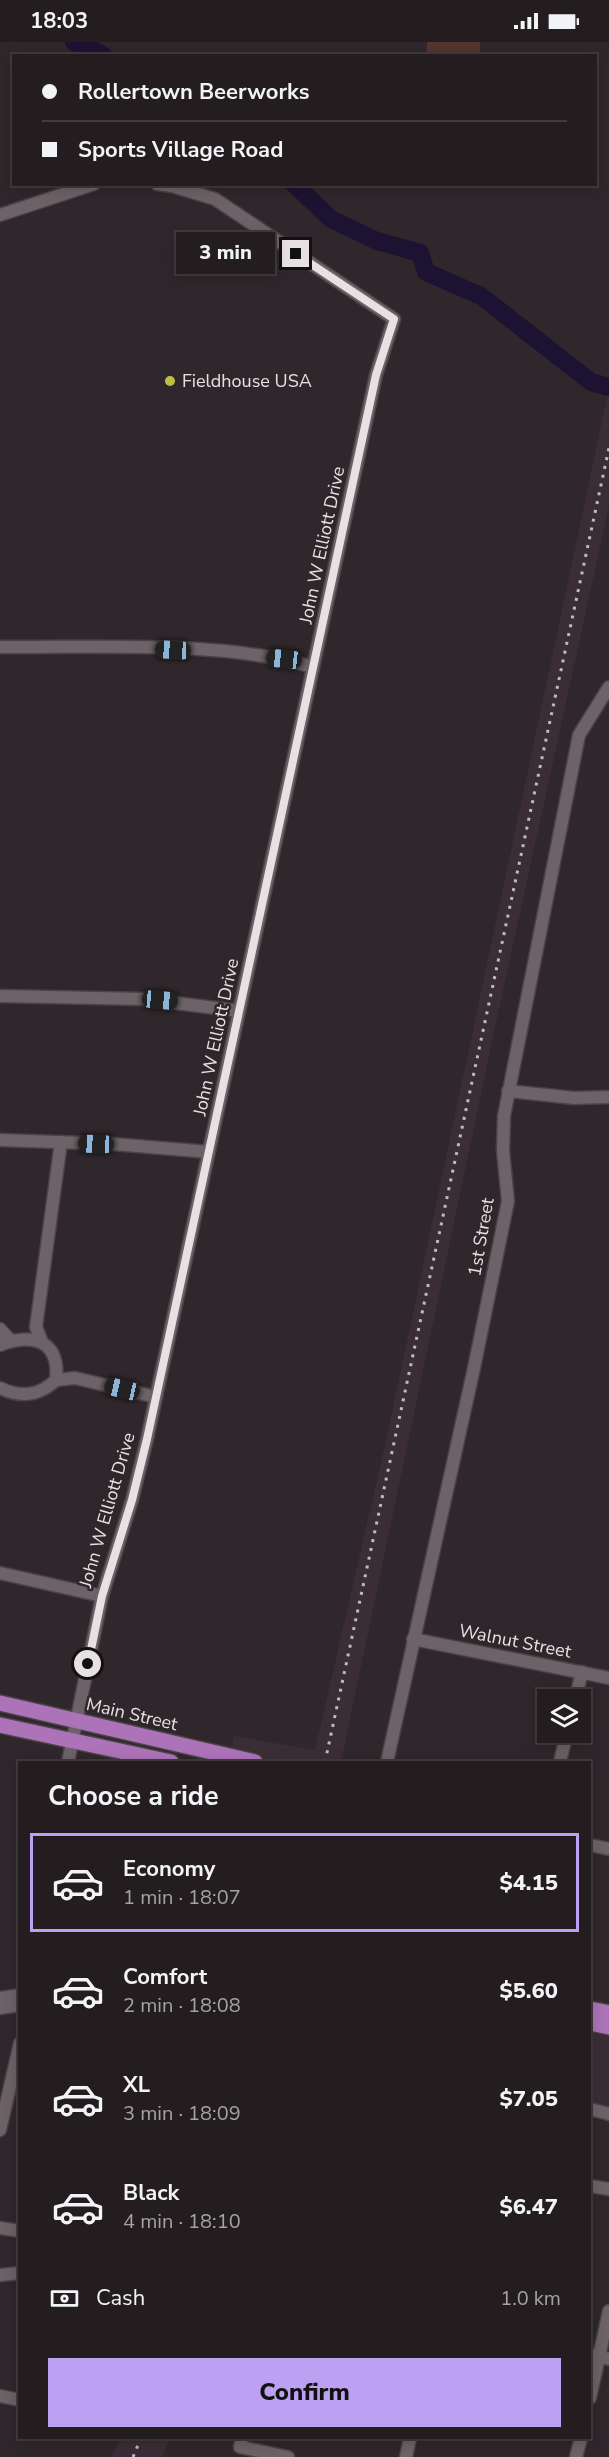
<!DOCTYPE html>
<html lang="en">
<head>
<meta charset="utf-8">
<style>
  :root { --surface:#231d20; --page:#2f2a2d; --text:#f1f3f6; --muted:#a3a2a5; --line:#403b3e; --accent:#bca0f2 }
  body { margin:0; font-family:"Nunito Sans",sans-serif; background:var(--page); color:var(--text); height:100vh; display:flex; flex-direction:column; font-size:22px; white-space:nowrap }
  * { box-sizing:border-box; margin:0 }
  p { font-size:20px; color:var(--muted) }
  .icon { flex:none; width:33px; height:33px; fill:none; stroke:currentColor; stroke-width:2; stroke-linecap:round; stroke-linejoin:round }
  .map { position:relative; flex:1; overflow:hidden }
  .details { position:absolute; left:18px; top:1719px; width:573px; height:678px; display:flex; flex-direction:column; background:var(--surface); border-radius:0px; box-shadow:0 3px 15px #0003,0 0 0 2px var(--line) }
  .details>* { flex:none }
  .top-card { position:absolute; left:12px; top:12px; width:585px; height:132px; border-radius:0px; box-shadow:0 3px 15px #0003,0 0 0 2px var(--line); display:grid; align-content:center; height:132px; padding:0 30px; background:var(--surface) }
  .buttons { position:absolute; left:537px; top:1647px; display:grid; gap:12px }
  .buttons a { display:grid; place-items:center; width:54px; height:54px; border-radius:0px; background:var(--surface); box-shadow:0 3px 15px #0003,0 0 0 2px var(--line); font-size:30px }
  .end { position:absolute; width:27px; height:27px; margin:-14px; border:8px solid #e7e1e4; background:#111; box-shadow:0 0 0 3px #111 }
  .from { border-radius:50% }
  .bubble { position:absolute; height:42px; border-radius:0px; background:var(--surface); box-shadow:0 3px 15px #0003,0 0 0 2px var(--line); font-size:20px; font-weight:800; line-height:42px; text-align:center }
  .car { position:absolute; width:18px; height:36px; margin:-18px -9px; border-radius:8px; box-shadow:0 0 4px 2px #0007; background:linear-gradient(#222 24%,#8ab4d8 0 40%,#222 0 76%,#8ab4d8 0 86%,#222 0) }
  .top-card b { display:flex; align-items:center; gap:21px; height:57px; font-size:22px }
  .top-card b+b { border-top:2px solid var(--line) }
  .top-card i { width:15px; height:15px; background:var(--text) }
  ul { padding:0; list-style:none }
  li { display:flex; align-items:center; gap:18px; height:99px; margin:0 12px 9px; padding:0 18px; border:3px solid transparent; border-radius:0px }
  li div { flex:1 }
  li b { display:block; font-size:22px }
  li em { font-style:normal; font-weight:800 }
  li.current { border-color:var(--accent) }
  li>.icon { width:54px; height:54px; stroke-width:1.5 }
  h2 { padding:0 30px; font-size:27px; line-height:72px }
  .pay { display:flex; align-items:center; gap:15px; height:66px; padding:0 30px; font-size:22px }
  .pay p { margin-inline-start:auto }
  .action { display:flex; gap:12px; margin-top:auto; padding:12px 30px }
  .action a { flex:1; height:69px; border-radius:0px; background:var(--accent); color:#111; font-size:24px; font-weight:800; line-height:69px; text-align:center }
  .status { display:flex; justify-content:space-between; align-items:center; height:42px; padding:0 30px; background:var(--surface); direction:ltr }
  .status svg { height:16px; fill:currentColor }
  .map>svg:first-child { display:block }
</style>
</head>
<body>
<div class="status"><b>18:03</b><svg viewBox="0 0 49 12"><path d="M0 12V9h3v3zM5 12V6h3v6zM10 12V3h3v9zM15 12V0h3v12zM26 1h20v11H26zM47 4h2v5h-2z"/></svg></div>
<div class="map">
<svg width="609" height="2415" viewBox="0 0 609 2415">
  <rect width="100%" height="100%" fill="#2f272b"/>
  <g fill="#3b2d35">
    <polygon points="609,346 609,464 494,990 341,1720 228,1720 234,1694 315,1708 385,1403"/>
    <polygon points="590,1990 609,1995 609,2065 590,2061"/>
    <polygon points="121,2396 170,2396 162,2415 112,2415"/>
  </g>
  <rect fill="#55352d" x="427" y="0" width="53" height="13"/>
  <g fill="none" stroke-linecap="round" stroke-linejoin="round">
    <g stroke="#1c1332" stroke-width="18">
      <polyline points="74,0 88,5 104,14"/>
      <polyline points="294,142 331,177 377,199 420,211 426,230 481,254 591,340 609,345"/>
    </g>
    <defs>
      <g id="minor">
        <polyline points="0,173 94,142"/>
        <path d="M0 605C98 606 220 598 313 625"/>
        <polyline points="0,954 144,957 239,969"/>
        <polyline points="508,1049 574,1056 609,1055"/>
        <polyline points="0,1098 113,1102 209,1110"/>
        <polyline points="0,1287 11,1299"/>
        <polyline points="42,1300 36,1285 61,1100"/>
        <path d="M0 1303C33 1291 60 1298 56 1338 39 1354 21 1356 0 1346"/>
        <polyline points="56,1338 75,1336 156,1355"/>
        <polyline points="0,1531 102,1554"/>
        <polyline points="413,1597 609,1636"/>
        <polyline points="575,1658 582,1630"/>
        <polyline points="68,1720 102,1554 132,1458 147,1397 376,333 394,277 215,157 172,144 157,142"/>
        <polyline points="387,1720 474,1326 508,1159 503,1109 504,1074 579,693 609,645"/>
        <polyline points="560,1720 567,1690"/>
        <polyline points="590,1803 609,1807"/>
        <polyline points="0,1956 20,1953"/>
        <polyline points="0,1966 20,1963"/>
        <polyline points="590,2067 609,2072"/>
        <polyline points="0,2088 20,2001"/>
        <polyline points="590,2144 609,2147"/>
        <polyline points="0,2186 20,2189"/>
        <polyline points="0,2233 20,2231"/>
        <polyline points="590,2313 609,2317"/>
        <polyline points="0,2354 20,2358"/>
        <polyline points="590,2356 609,2269"/>
        <polyline points="242,2396 240,2405 288,2415"/>
        <polyline points="406,2415 410,2396"/>
        <polyline points="576,2415 581,2396"/>
      </g>
      <g id="major">
        <polyline points="0,1661 255,1720"/>
        <polyline points="0,1683 171,1720"/>
        <polyline points="590,1967 609,1971"/>
        <polyline points="590,1981 609,1985"/>
      </g>
    </defs>
    <use href="#minor" stroke="#494246" stroke-width="15"/>
    <use href="#major" stroke="#494246" stroke-width="18"/>
    <use href="#minor" stroke="#6c6267" stroke-width="12"/>
    <use href="#major" stroke="#ad73b9" stroke-width="15"/>
    <g stroke="#c0babd" stroke-width="3" stroke-dasharray="3 6" stroke-linecap="butt">
      <polyline points="325,1720 609,406"/>
      <polyline points="133,2415 141,2396"/>
    </g>
  </g>
  <g fill="none" stroke-linecap="round" stroke-linejoin="round">
    <polyline stroke="#e7e1e4" stroke-width="8" points="88,1622 102,1554 132,1458 147,1397 376,333 394,277 296,212"/>
  </g>
  <circle fill="#bebf42" stroke="#2f272b" stroke-width="2" cx="170" cy="339" r="6"/>
  <g text-anchor="middle" stroke-width="5" stroke-linejoin="round" paint-order="stroke">
    <g font-size="18" fill="#e7e1e4" stroke="#2f272b" text-anchor="start">
      <text x="182" y="345">Fieldhouse USA</text>
    </g>
    <g font-size="18" fill="#e7e1e4" stroke="#2f272b">
      <text transform="translate(322 503) rotate(-78)" y="6">John W Elliott Drive</text>
      <text transform="translate(216 995) rotate(-78)" y="6">John W Elliott Drive</text>
      <text transform="translate(481 1195) rotate(-80)" y="6">1st Street</text>
      <text transform="translate(107 1468) rotate(-74)" y="6">John W Elliott Drive</text>
      <text transform="translate(515 1599) rotate(11)" y="6">Walnut Street</text>
      <text transform="translate(132 1672) rotate(13)" y="6">Main Street</text>
    </g>
  </g>
</svg>
<div class="buttons">
<a><svg class="icon" aria-label="layers" viewBox="0 0 24 24"><path d="M12 4l9 5-9 5-9-5zM3 14l9 5 9-5"/></svg></a>
</div>
<i class="end from" style="left:88px;top:1622px"></i>
<i class="end" style="left:296px;top:212px"></i>
<div class="bubble" style="left:176px;top:190px;width:99px">3 min</div>
<i class="car" style="left:173px;top:608px;rotate:273deg"></i>
<i class="car" style="left:284px;top:617px;rotate:276deg"></i>
<i class="car" style="left:160px;top:958px;rotate:95deg"></i>
<i class="car" style="left:96px;top:1102px;rotate:272deg"></i>
<i class="car" style="left:122px;top:1347px;rotate:283deg"></i>
<div class="top-card">
<b><i class="from"></i>Rollertown Beerworks</b>
<b><i></i>Sports Village Road</b>
</div>
<section class="details">
<h2>Choose a ride</h2>
<ul>
<li class="current"><svg class="icon" aria-label="car" viewBox="0 0 24 24"><path d="M5 17H2v-5l4-1 3-4h7l3 4 3 1v5h-3M9 17h6M6 11h13"/><circle cx="7" cy="17" r="2"/><circle cx="17" cy="17" r="2"/></svg><div><b>Economy</b><p>1 min · 18:07</p></div><em>$4.15</em></li>
<li><svg class="icon" aria-label="car" viewBox="0 0 24 24"><path d="M5 17H2v-5l4-1 3-4h7l3 4 3 1v5h-3M9 17h6M6 11h13"/><circle cx="7" cy="17" r="2"/><circle cx="17" cy="17" r="2"/></svg><div><b>Comfort</b><p>2 min · 18:08</p></div><em>$5.60</em></li>
<li><svg class="icon" aria-label="car" viewBox="0 0 24 24"><path d="M5 17H2v-5l4-1 3-4h7l3 4 3 1v5h-3M9 17h6M6 11h13"/><circle cx="7" cy="17" r="2"/><circle cx="17" cy="17" r="2"/></svg><div><b>XL</b><p>3 min · 18:09</p></div><em>$7.05</em></li>
<li><svg class="icon" aria-label="car" viewBox="0 0 24 24"><path d="M5 17H2v-5l4-1 3-4h7l3 4 3 1v5h-3M9 17h6M6 11h13"/><circle cx="7" cy="17" r="2"/><circle cx="17" cy="17" r="2"/></svg><div><b>Black</b><p>4 min · 18:10</p></div><em>$6.47</em></li>
</ul>
<div class="pay"><svg class="icon" aria-label="cash" viewBox="0 0 24 24"><path d="M3 7h18v10H3z"/><circle cx="12" cy="12" r="2"/></svg>Cash<p>1.0 km</p></div>
<div class="action"><a>Confirm</a></div>
</section>
</div>
</body>
</html>
